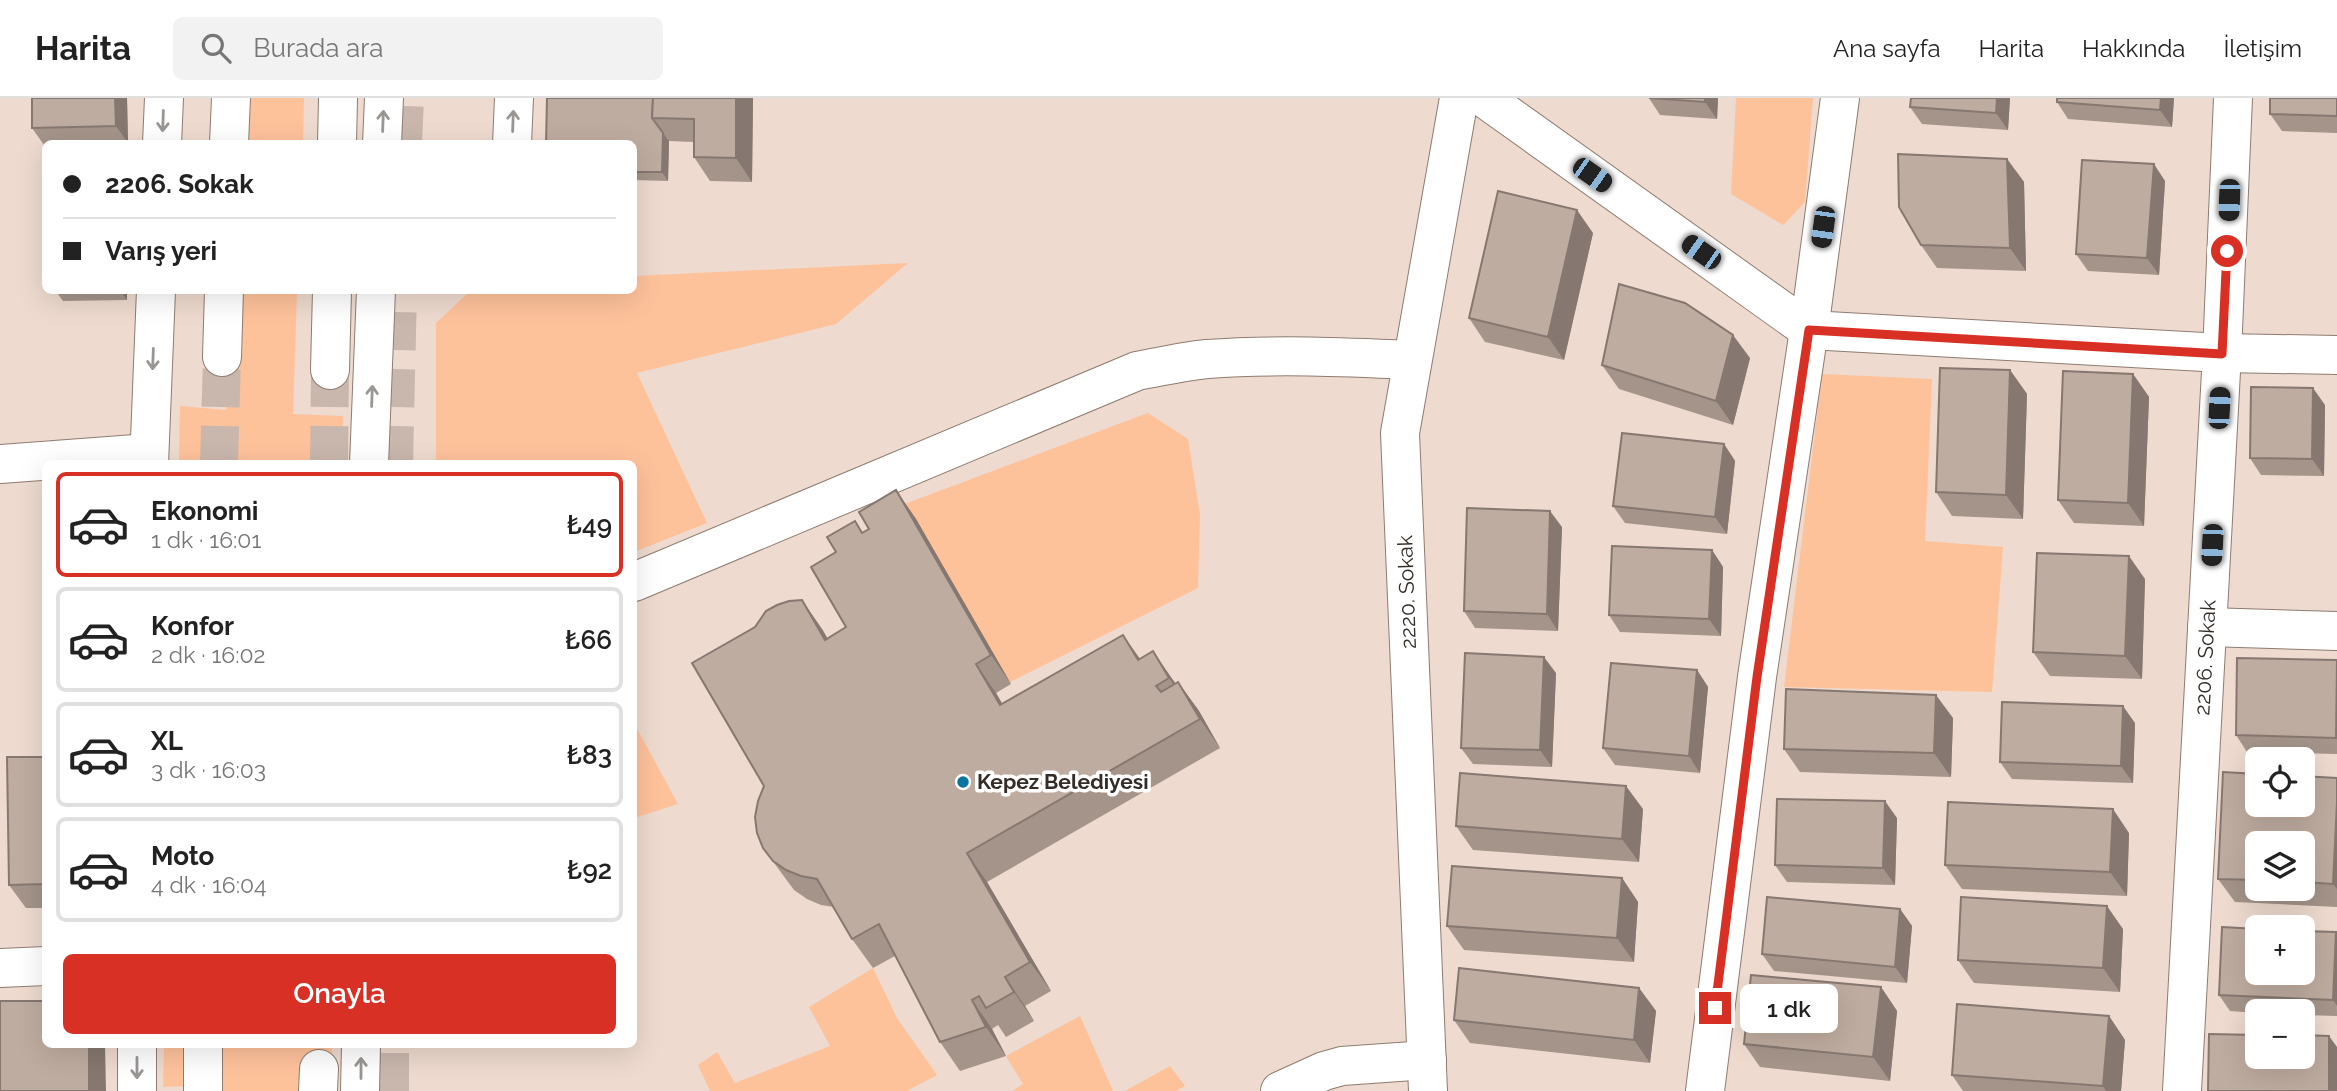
<!DOCTYPE html>
<html lang="tr">
<head>
<meta charset="utf-8">
<style>
  :root { --surface:#fff; --page:#f2f2f2; --text:#222; --muted:#767676; --line:#e0e0e0; --accent:#d93025 }
  body { margin:0; font-family:Raleway,sans-serif; background:var(--page); color:var(--text); height:100vh; display:flex; flex-direction:column; font-size:26px; white-space:nowrap }
  * { box-sizing:border-box; margin:0 }
  p { font-size:23px; color:var(--muted) }
  .icon { flex:none; width:38px; height:38px; fill:none; stroke:currentColor; stroke-width:2; stroke-linecap:round; stroke-linejoin:round }
  .map { position:relative; flex:1; overflow:hidden }
  .panel { position:absolute; left:42px; top:362px; width:595px; height:588px; display:flex; flex-direction:column; background:var(--surface); border-radius:10px; box-shadow:0 7px 28px #0002 }
  .panel>* { flex:none }
  .banner { position:absolute; left:42px; top:42px; width:595px; height:154px; border-radius:10px; box-shadow:0 7px 28px #0002; display:grid; align-content:center; height:154px; padding:0 21px; background:var(--surface) }
  .fabs { position:absolute; left:2245px; top:649px; display:grid; gap:14px }
  .fabs a { display:grid; place-items:center; width:70px; height:70px; border-radius:10px; background:var(--surface); box-shadow:0 7px 28px #0002; font-size:35px }
  .end { position:absolute; width:32px; height:32px; margin:-16px; border:9px solid #d93025; background:#fff; box-shadow:0 0 0 4px #fff }
  .from { border-radius:50% }
  .bubble { position:absolute; height:49px; border-radius:10px; background:var(--surface); box-shadow:0 7px 28px #0002; font-size:23px; font-weight:600; line-height:49px; text-align:center }
  .car { position:absolute; width:21px; height:42px; margin:-21px -10px; border-radius:9px; box-shadow:0 0 5px 2px #0007; background:linear-gradient(#222 24%,#8ab4d8 0 40%,#222 0 76%,#8ab4d8 0 86%,#222 0) }
  .banner b { display:flex; align-items:center; gap:24px; height:66px; font-size:26px }
  .banner b+b { border-top:2px solid var(--line) }
  .banner i { width:18px; height:18px; background:var(--text) }
  ul { padding:12px 0 0; list-style:none }
  li { display:flex; align-items:center; gap:21px; height:105px; margin:0 14px 10px; padding:0 7px; border:4px solid var(--line); border-radius:10px }
  li div { flex:1 }
  li b { display:block; font-size:26px }
  li em { font-style:normal; font-weight:600 }
  li.selected { border-color:var(--accent) }
  li>.icon { width:63px; height:63px; stroke-width:1.5 }
  .cta { display:flex; gap:14px; margin-top:auto; padding:14px 21px }
  .cta a { flex:1; height:80px; border-radius:10px; background:var(--accent); color:#fff; font-size:28px; font-weight:600; line-height:80px; text-align:center }
  header { display:flex; align-items:center; gap:42px; box-sizing:border-box; height:98px; padding:0 35px; background:var(--surface); border-bottom:2px solid var(--line) }
  header strong { font-size:33px }
  nav { display:flex; gap:38px; margin-inline-start:auto; font-size:24px }
  .search { width:490px; height:63px; background:var(--page); display:flex; align-items:center; gap:18px; box-sizing:border-box; padding:0 24px; border-radius:10px; color:var(--muted); font-size:26px }
  .map>svg:first-child { display:block }
</style>
</head>
<body>
<header>
<strong>Harita</strong>
<div class="search"><svg class="icon" aria-label="search" viewBox="0 0 24 24"><circle cx="10" cy="10" r="6"/><path d="M15 15l6 6"/></svg>Burada ara</div>
<nav><a>Ana sayfa</a><a>Harita</a><a>Hakkında</a><a>İletişim</a></nav>
</header>
<div class="map">
<svg width="2337" height="993" viewBox="0 0 2337 993">
  <rect width="100%" height="100%" fill="#eedace"/>
  <g fill="#fec29b">
    <polygon points="238,0 304,0 303,45 236,46"/>
    <polygon points="1736,0 1813,0 1805,104 1783,127 1731,96"/>
    <polygon points="908,165 836,226 637,275 707,425 634,454 634,366 436,366 436,225 470,193 634,192 634,178"/>
    <polygon points="230,193 297,193 293,316 343,318 342,366 179,366 180,308 226,312"/>
    <polygon points="1822,276 1932,281 1925,443 2003,449 1992,594 1784,589"/>
    <polygon points="1148,315 1188,341 1200,417 1198,490 996,591 902,407"/>
    <polygon points="634,625 678,706 634,720"/>
    <polygon points="873,870 897,920 937,977 907,993 710,993 698,967 717,954 735,985 830,948 809,909"/>
    <polygon points="1080,918 1113,993 1012,993 1023,986 1006,958"/>
    <polygon points="164,947 332,947 331,993 212,993 212,987 163,989"/>
    <polygon points="1170,968 1185,988 1176,993 1125,993"/>
  </g>
  <g fill="none" stroke-linecap="round" stroke-linejoin="round">
    <g stroke="#c9b7ad" stroke-width="38" stroke-dasharray="38 19" stroke-linecap="butt">
      <polyline points="403,46 405,0"/>
      <polyline points="219,366 222,259"/>
      <polyline points="329,366 330,272"/>
      <polyline points="394,366 398,192"/>
      <polyline points="390,993 390,947"/>
    </g>
    <defs>
      <g id="minor">
        <polyline points="1484,0 1809,232 2222,255 2337,257"/>
        <polyline points="512,46 514,0"/>
        <polyline points="0,366 149,355"/>
        <path d="M634 484 1137 273C1160 269 1184 263 1207 261 1275 256 1344 259 1412 262"/>
        <polyline points="2207,529 2337,533"/>
        <polyline points="0,870 46,868"/>
        <polyline points="1280,993 1324,973 1342,968 1427,962"/>
        <polyline points="1428,993 1400,335 1459,0"/>
        <polyline points="1705,993 1757,579 1809,232 1840,0"/>
        <path id="s1" d="M2182 993 2222 255 2233 0"/>
      </g>
      <g id="major">
        <polyline points="162,46 164,0"/>
        <polyline points="229,46 231,0"/>
        <polyline points="337,46 338,0"/>
        <polyline points="382,46 384,0"/>
        <polyline points="222,259 224,192"/>
        <polyline points="330,272 332,192"/>
        <polyline points="149,366 156,192"/>
        <polyline points="369,366 376,192"/>
        <polyline points="137,993 137,947"/>
        <polyline points="203,993 203,951"/>
        <polyline points="318,993 319,971"/>
        <polyline points="360,993 361,947"/>
      </g>
    </defs>
    <use href="#minor" stroke="#8e7c71" stroke-width="40"/>
    <use href="#major" stroke="#8e7c71" stroke-width="40"/>
    <use href="#minor" stroke="#fff" stroke-width="38"/>
    <use href="#major" stroke="#fff" stroke-width="38"/>
  </g>
  <g fill="#a4948a" fill-rule="evenodd">
    <polygon points="127,0 128,45 46,46 44,47 32,30"/>
    <polygon points="547,0 753,0 752,84 710,83 694,59 694,44 669,43 668,83 634,82 634,46"/>
    <polygon points="1649,0 1718,0 1717,21 1660,17"/>
    <polygon points="2010,0 2008,32 1922,26 1910,9"/>
    <polygon points="2057,0 2174,0 2172,29 2068,21 2057,4"/>
    <polygon points="2337,0 2337,35 2282,33 2270,16"/>
    <polygon points="2007,61 2024,84 2026,173 1937,170 1921,147"/>
    <polygon points="2165,83 2159,177 2088,173 2076,156"/>
    <polygon points="1593,135 1564,262 1485,244 1469,220"/>
    <polygon points="55,192 127,192 127,202 63,203"/>
    <polygon points="1750,260 1733,327 1619,291 1602,267"/>
    <polygon points="2010,272 2027,296 2023,421 1952,418 1936,394"/>
    <polygon points="2133,276 2149,299 2144,428 2074,425 2058,402"/>
    <polygon points="2325,307 2324,378 2261,377 2250,360"/>
    <polygon points="1724,346 1735,363 1727,436 1625,425 1613,408"/>
    <polygon points="896,392 916,421 1011,586 996,595 1002,606 1140,560 1173,582 1176,586 1178,584 1199,613 1220,650 987,784 1051,893 1025,908 1034,923 1006,939 998,927 992,931 1006,958 960,973 940,944 895,858 873,870 852,841 834,809 821,807 807,801 794,792 763,750 822,531 827,540 846,529 836,454 855,423 863,435 869,431"/>
    <polygon points="1562,429 1558,533 1475,530 1464,513"/>
    <polygon points="1712,452 1723,469 1721,538 1620,534 1609,517"/>
    <polygon points="2145,481 2142,581 2050,578 2033,554"/>
    <polygon points="2337,562 2337,656 2247,654 2236,637"/>
    <polygon points="1697,572 1708,589 1700,675 1615,667 1603,650"/>
    <polygon points="1556,575 1552,669 1473,666 1461,650"/>
    <polygon points="1953,620 1951,679 1800,674 1784,651"/>
    <polygon points="2135,625 2133,685 2012,681 2000,664"/>
    <polygon points="46,659 46,810 26,810 9,787"/>
    <path d="M2223 674 2258 676V707H2303V678L2337 680V809L2235 804 2218 781ZM2258 746H2303V791H2258Z"/>
    <polygon points="1643,711 1639,764 1473,752 1456,728"/>
    <polygon points="1897,720 1895,787 1787,784 1775,767"/>
    <polygon points="2129,735 2127,798 1962,791 1945,767"/>
    <polygon points="1622,780 1638,804 1634,864 1464,852 1447,828"/>
    <polygon points="1900,811 1912,828 1907,885 1774,873 1762,856"/>
    <polygon points="2123,831 2120,894 1974,885 1958,862"/>
    <polygon points="2336,834 2337,918 2303,917 2303,914 2258,914 2258,915 2230,913 2219,897"/>
    <polygon points="1881,889 1897,913 1890,983 1760,969 1744,946"/>
    <polygon points="1639,890 1656,913 1650,965 1470,945 1454,922"/>
    <polygon points="2109,918 2125,942 2121,993 1963,993 1952,977"/>
  </g>
  <g fill="#867870">
    <polygon points="115,0 127,0 128,45 116,28"/>
    <polygon points="736,0 753,0 752,84 736,60"/>
    <polygon points="1705,0 1718,0 1717,21 1705,4"/>
    <polygon points="1997,0 2010,0 2008,32 1996,15"/>
    <polygon points="2161,0 2174,0 2172,29 2160,12"/>
    <polygon points="663,35 669,43 668,83 662,74"/>
    <polygon points="2007,61 2024,84 2026,173 2010,150"/>
    <polygon points="2154,66 2165,83 2159,177 2147,160"/>
    <polygon points="1577,112 1593,135 1564,262 1548,239"/>
    <polygon points="120,192 127,192 127,202"/>
    <polygon points="1733,237 1750,260 1733,327 1716,303"/>
    <polygon points="2010,272 2027,296 2023,421 2006,397"/>
    <polygon points="2133,276 2149,299 2144,428 2128,405"/>
    <polygon points="2313,290 2325,307 2324,378 2312,361"/>
    <polygon points="1724,346 1735,363 1727,436 1715,419"/>
    <polygon points="896,392 916,421 1011,586 991,557"/>
    <polygon points="1550,413 1562,429 1558,533 1547,516"/>
    <polygon points="1712,452 1723,469 1721,538 1709,521"/>
    <polygon points="2129,458 2145,481 2142,581 2125,558"/>
    <polygon points="802,502 822,531 845,570 825,542"/>
    <polygon points="1123,537 1143,565 1138,562"/>
    <polygon points="1153,553 1173,582 1189,609 1169,580"/>
    <polygon points="1544,559 1556,575 1552,669 1540,652"/>
    <polygon points="976,566 996,595 1020,636 1000,607"/>
    <polygon points="1697,572 1708,589 1700,675 1689,658"/>
    <polygon points="1178,584 1199,613 1220,650 1200,621"/>
    <polygon points="1936,597 1953,620 1951,679 1934,655"/>
    <polygon points="2123,608 2135,625 2133,685 2121,668"/>
    <polygon points="1626,688 1643,711 1639,764 1622,741"/>
    <polygon points="1885,703 1897,720 1895,787 1883,770"/>
    <polygon points="2337,704 2337,791 2333,786"/>
    <polygon points="2113,711 2129,735 2127,798 2110,774"/>
    <polygon points="967,755 987,784 1051,893 1030,864"/>
    <polygon points="1622,780 1638,804 1634,864 1617,840"/>
    <polygon points="2107,808 2123,831 2120,894 2103,870"/>
    <polygon points="1900,811 1912,828 1907,885 1895,869"/>
    <polygon points="2336,834 2337,835 2337,908 2333,902"/>
    <polygon points="1005,879 1025,908 1034,923 1014,894"/>
    <polygon points="1881,889 1897,913 1890,983 1873,959"/>
    <polygon points="1639,890 1656,913 1650,965 1634,942"/>
    <polygon points="972,902 992,931 1006,958 986,929"/>
    <polygon points="2109,918 2125,942 2121,993 2106,993 2103,988"/>
    <polygon points="2329,938 2337,949 2337,993 2329,993"/>
    <polygon points="89,947 105,947 106,993 89,993"/>
  </g>
  <g fill="#bfaca0" stroke="#867870" stroke-width="2">
    <polygon points="32,0 115,0 116,28 32,30"/>
    <polygon points="547,0 653,0 652,20 663,35 662,74 634,74 634,46 546,46"/>
    <polygon points="653,0 736,0 736,60 694,59 694,21 652,20"/>
    <polygon points="1649,0 1705,0 1705,4"/>
    <polygon points="1911,0 1997,0 1996,15 1910,9"/>
    <polygon points="2057,0 2161,0 2160,12 2057,4"/>
    <polygon points="2270,0 2337,0 2337,18 2270,16"/>
    <polygon points="1898,56 2007,61 2010,150 1921,147 1899,109"/>
    <polygon points="2082,62 2154,66 2147,160 2076,156"/>
    <polygon points="1498,93 1577,112 1548,239 1469,220"/>
    <polygon points="1619,186 1685,205 1733,237 1716,303 1602,267"/>
    <polygon points="1940,270 2010,272 2006,397 1936,394"/>
    <polygon points="2063,273 2133,276 2128,405 2058,402"/>
    <polygon points="2251,289 2313,290 2312,361 2250,360"/>
    <polygon points="1622,335 1724,346 1715,419 1613,408"/>
    <polygon points="896,392 991,557 976,566 1000,607 1123,537 1138,562 1153,553 1169,580 1156,588 1161,594 1178,584 1200,621 967,755 1030,864 1005,879 1014,894 986,910 979,898 972,902 986,929 940,944 879,826 852,841 817,781 801,778 786,772 773,763 763,750 757,735 755,719 758,703 764,688 692,565 755,529 766,513 777,507 789,503 802,502 825,542 846,529 811,469 836,454 827,439 855,423 862,435 869,431 859,414"/>
    <polygon points="1467,410 1550,413 1547,516 1464,513"/>
    <polygon points="1612,448 1712,452 1709,521 1609,517"/>
    <polygon points="2037,455 2129,458 2125,558 2033,554"/>
    <polygon points="1465,555 1544,559 1540,652 1461,650"/>
    <polygon points="2237,560 2337,562 2336,640 2236,637"/>
    <polygon points="1611,565 1697,572 1689,658 1603,650"/>
    <polygon points="1786,591 1936,597 1934,655 1784,651"/>
    <polygon points="2002,604 2123,608 2121,668 2000,664"/>
    <polygon points="7,659 46,659 46,786 9,787"/>
    <polygon points="2223,674 2258,676 2258,707 2303,707 2303,678 2337,680 2337,704 2333,786 2303,784 2303,746 2258,746 2258,782 2218,781"/>
    <polygon points="1460,675 1626,688 1622,741 1456,728"/>
    <polygon points="1777,701 1885,703 1883,770 1775,767"/>
    <polygon points="1948,704 2113,711 2110,774 1945,767"/>
    <polygon points="1452,768 1622,780 1617,840 1447,828"/>
    <polygon points="1767,799 1900,811 1895,869 1762,856"/>
    <polygon points="1961,799 2107,808 2103,870 1958,862"/>
    <polygon points="2222,829 2258,831 2258,875 2303,875 2303,833 2336,834 2333,902 2219,897"/>
    <polygon points="1459,870 1639,890 1634,942 1454,922"/>
    <polygon points="1751,877 1881,889 1873,959 1744,946"/>
    <polygon points="0,903 46,903 46,947 89,947 89,993 0,993"/>
    <polygon points="1957,906 2109,918 2103,988 1952,977"/>
    <polygon points="2209,936 2258,937 2258,959 2303,959 2303,937 2329,938 2329,993 2208,993"/>
  </g>
  <defs><path id="oneway-shaft" d="M-6 0H5M1.5-3L5.5 0L1.5 3" fill="none" stroke-width="1.6" stroke-linecap="round" stroke-linejoin="round" transform="scale(1.75)"/></defs>
  <g stroke="#999693">
    <use href="#oneway-shaft" transform="translate(163 23) rotate(92)"/>
    <use href="#oneway-shaft" transform="translate(383 23) rotate(-88)"/>
    <use href="#oneway-shaft" transform="translate(513 23) rotate(-88)"/>
    <use href="#oneway-shaft" transform="translate(153 261) rotate(92)"/>
    <use href="#oneway-shaft" transform="translate(372 298) rotate(-88)"/>
    <use href="#oneway-shaft" transform="translate(137 970) rotate(90)"/>
    <use href="#oneway-shaft" transform="translate(361 970) rotate(-90)"/>
  </g>
  <g fill="none" stroke-linecap="round" stroke-linejoin="round">
    <polyline stroke="#d93025" stroke-width="9" points="1715,910 1757,579 1809,232 2222,256 2227,153"/>
  </g>
  <circle fill="#09749f" stroke="#fff" stroke-width="2.5" cx="963" cy="684" r="7"/>
  <g text-anchor="middle" stroke-width="7" stroke-linejoin="round" paint-order="stroke">
    <g font-size="21" fill="#332c27" stroke="#fff">
      <text transform="translate(1407 494) rotate(-92)" y="7">2220. Sokak</text>
      <text dy="7" stroke="none"><textPath href="#s1" startOffset="434">2206. Sokak</textPath></text>
    </g>
    <g font-size="21" font-weight="bold" fill="#332c27" stroke="#fff" text-anchor="start">
      <text x="977" y="691">Kepez Belediyesi</text>
    </g>
  </g>
</svg>
<div class="fabs">
<a><svg class="icon" aria-label="locate" viewBox="0 0 24 24"><circle cx="12" cy="12" r="6"/><path d="M12 2v4M12 18v4M2 12h4M18 12h4"/></svg></a>
<a><svg class="icon" aria-label="layers" viewBox="0 0 24 24"><path d="M12 4l9 5-9 5-9-5zM3 14l9 5 9-5"/></svg></a>
<a>+</a>
<a>−</a>
</div>
<i class="end from" style="left:2227px;top:153px"></i>
<i class="end" style="left:1715px;top:910px"></i>
<div class="bubble" style="left:1740px;top:886px;width:98px">1 dk</div>
<i class="car" style="left:1592px;top:77px;rotate:125deg"></i>
<i class="car" style="left:2229px;top:102px;rotate:182deg"></i>
<i class="car" style="left:1823px;top:129px;rotate:188deg"></i>
<i class="car" style="left:1701px;top:154px;rotate:305deg"></i>
<i class="car" style="left:2219px;top:310px;rotate:3deg"></i>
<i class="car" style="left:2212px;top:447px;rotate:183deg"></i>
<div class="banner">
<b><i class="from"></i>2206. Sokak</b>
<b><i></i>Varış yeri</b>
</div>
<section class="panel">
<ul>
<li class="selected"><svg class="icon" aria-label="car" viewBox="0 0 24 24"><path d="M5 17H2v-5l4-1 3-4h7l3 4 3 1v5h-3M9 17h6M6 11h13"/><circle cx="7" cy="17" r="2"/><circle cx="17" cy="17" r="2"/></svg><div><b>Ekonomi</b><p>1 dk · 16:01</p></div><em>₺49</em></li>
<li><svg class="icon" aria-label="car" viewBox="0 0 24 24"><path d="M5 17H2v-5l4-1 3-4h7l3 4 3 1v5h-3M9 17h6M6 11h13"/><circle cx="7" cy="17" r="2"/><circle cx="17" cy="17" r="2"/></svg><div><b>Konfor</b><p>2 dk · 16:02</p></div><em>₺66</em></li>
<li><svg class="icon" aria-label="car" viewBox="0 0 24 24"><path d="M5 17H2v-5l4-1 3-4h7l3 4 3 1v5h-3M9 17h6M6 11h13"/><circle cx="7" cy="17" r="2"/><circle cx="17" cy="17" r="2"/></svg><div><b>XL</b><p>3 dk · 16:03</p></div><em>₺83</em></li>
<li><svg class="icon" aria-label="car" viewBox="0 0 24 24"><path d="M5 17H2v-5l4-1 3-4h7l3 4 3 1v5h-3M9 17h6M6 11h13"/><circle cx="7" cy="17" r="2"/><circle cx="17" cy="17" r="2"/></svg><div><b>Moto</b><p>4 dk · 16:04</p></div><em>₺92</em></li>
</ul>
<div class="cta"><a>Onayla</a></div>
</section>
</div>
</body>
</html>
